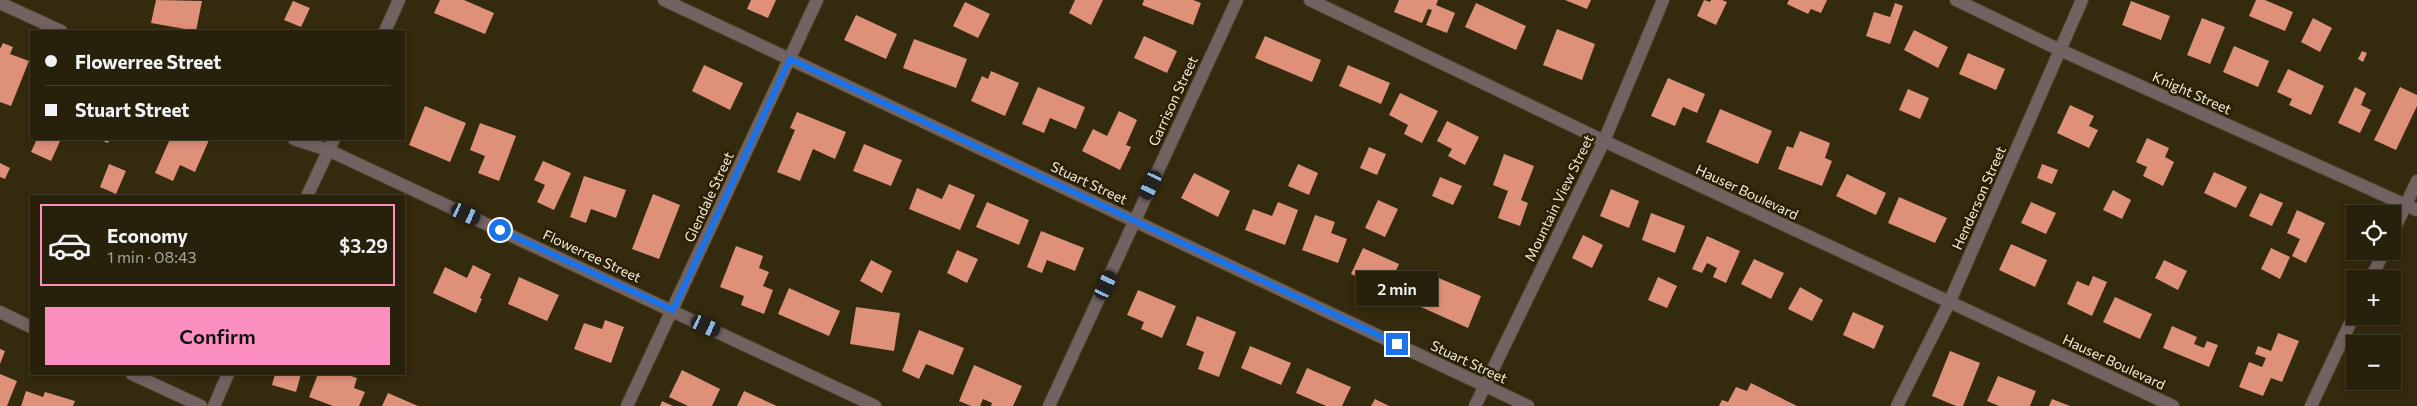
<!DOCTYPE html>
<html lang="en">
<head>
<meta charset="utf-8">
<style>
  :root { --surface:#27200a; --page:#332d18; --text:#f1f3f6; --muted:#a4a39c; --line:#433e2b; --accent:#fd8ec0 }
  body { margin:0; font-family:Commissioner,sans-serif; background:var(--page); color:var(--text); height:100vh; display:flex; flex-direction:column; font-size:19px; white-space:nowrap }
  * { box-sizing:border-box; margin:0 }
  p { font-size:16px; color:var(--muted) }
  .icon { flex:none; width:28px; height:28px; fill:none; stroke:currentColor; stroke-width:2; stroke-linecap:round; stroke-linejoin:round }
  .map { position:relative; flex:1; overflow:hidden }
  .drawer { position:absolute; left:30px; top:195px; width:375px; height:180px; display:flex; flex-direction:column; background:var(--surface); border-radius:0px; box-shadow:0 2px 8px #0003,0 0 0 1px var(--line) }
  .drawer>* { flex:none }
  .top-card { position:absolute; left:30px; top:30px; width:375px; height:110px; border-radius:0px; box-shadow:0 2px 8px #0003,0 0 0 1px var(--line); display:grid; align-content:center; height:110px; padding:0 15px; background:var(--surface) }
  .controls { position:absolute; left:2346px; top:205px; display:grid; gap:10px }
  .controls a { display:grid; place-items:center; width:55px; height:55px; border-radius:0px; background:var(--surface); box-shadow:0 2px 8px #0003,0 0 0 1px var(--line); font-size:25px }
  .end { position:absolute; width:22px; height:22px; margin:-11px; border:6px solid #1a73e8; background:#fff; box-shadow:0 0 0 2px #fff }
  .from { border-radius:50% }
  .bubble { position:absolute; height:35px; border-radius:0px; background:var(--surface); box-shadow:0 2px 8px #0003,0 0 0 1px var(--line); font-size:16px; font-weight:600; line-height:35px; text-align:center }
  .car { position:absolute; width:15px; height:30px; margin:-15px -8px; border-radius:6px; box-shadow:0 0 4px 1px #0007; background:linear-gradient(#222 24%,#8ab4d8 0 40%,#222 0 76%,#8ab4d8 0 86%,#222 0) }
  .top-card b { display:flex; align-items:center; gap:18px; height:48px; font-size:19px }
  .top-card b+b { border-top:1px solid var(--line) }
  .top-card i { width:12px; height:12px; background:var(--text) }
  ul { padding:9px 0 0; list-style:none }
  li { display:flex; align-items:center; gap:15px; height:82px; margin:0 10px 8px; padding:0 5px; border:2px solid var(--line); border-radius:0px }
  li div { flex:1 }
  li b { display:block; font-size:19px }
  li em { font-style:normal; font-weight:600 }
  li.selected { border-color:var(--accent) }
  li>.icon { width:45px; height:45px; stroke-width:1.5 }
  .cta { display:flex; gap:10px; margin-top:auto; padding:10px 15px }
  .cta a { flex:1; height:58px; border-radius:0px; background:var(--accent); color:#111; font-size:20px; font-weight:600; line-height:58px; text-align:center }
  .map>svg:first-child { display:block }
</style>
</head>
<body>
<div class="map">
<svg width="2417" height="406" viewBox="0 0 2417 406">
  <rect width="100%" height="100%" fill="#342a0e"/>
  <g fill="#df9079">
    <polygon points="156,0 202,1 196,31 151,23"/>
    <polygon points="440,0 464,0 494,13 485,34 434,13"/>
    <polygon points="751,0 776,0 768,18 747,9"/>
    <polygon points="1075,0 1103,0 1091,25 1069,13"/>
    <polygon points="1144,0 1193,0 1201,3 1193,25 1142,5"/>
    <polygon points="1399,0 1438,0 1436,5 1455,13 1447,33 1426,25 1432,10 1428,9 1422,23 1394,12"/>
    <polygon points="1565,0 1591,0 1587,9"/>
    <polygon points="1704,0 1710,2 1711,0 1722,0 1727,2 1716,25 1697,16"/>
    <polygon points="1789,0 1827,0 1821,13 1811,9 1808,14 1787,4"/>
    <polygon points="2256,0 2265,0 2293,12 2285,31 2249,16"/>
    <polygon points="293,1 310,8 301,27 284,20"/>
    <polygon points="2131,1 2170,16 2161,40 2122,25"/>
    <polygon points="965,2 990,14 978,38 953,26"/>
    <polygon points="1476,3 1526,26 1516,50 1465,27"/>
    <polygon points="1895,3 1903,6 1890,44 1866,36 1874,12 1890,17"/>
    <polygon points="856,15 897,34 886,59 844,40"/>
    <polygon points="2202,18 2225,27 2210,64 2187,55"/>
    <polygon points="2313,18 2332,28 2320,52 2301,42"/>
    <polygon points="1557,29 1595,44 1582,80 1543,65"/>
    <polygon points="1914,30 1948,47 1938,68 1904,50"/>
    <polygon points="1144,36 1177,51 1167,73 1134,58"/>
    <polygon points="1265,36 1321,60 1312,82 1255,58"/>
    <polygon points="914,39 967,59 956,88 903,68"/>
    <polygon points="3,43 13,47 10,54 29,61 11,106 0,102 0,49"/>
    <polygon points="2234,46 2269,61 2258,87 2223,72"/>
    <polygon points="2362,51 2367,53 2363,62 2358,59"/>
    <polygon points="1968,53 2005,69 1996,90 1959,74"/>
    <polygon points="704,65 743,83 730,110 692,91"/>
    <polygon points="1348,65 1390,83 1381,104 1339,86"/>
    <polygon points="2288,69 2324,86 2311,115 2289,105 2292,99 2277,92"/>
    <polygon points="991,71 1019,83 1005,116 971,101 982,76 988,79"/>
    <polygon points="1668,78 1705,94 1697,113 1683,107 1675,126 1651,116"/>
    <polygon points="1038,87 1085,107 1076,129 1050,118 1044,133 1022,124"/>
    <polygon points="2355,87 2366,93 2361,105 2371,110 2360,133 2338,123"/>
    <polygon points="2400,87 2417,95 2417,106 2396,150 2374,140"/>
    <polygon points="1908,89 1929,98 1920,119 1899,110"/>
    <polygon points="1400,93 1438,111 1422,143 1404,134 1408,125 1389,115"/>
    <polygon points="2070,105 2094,116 2089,126 2098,130 2089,148 2057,133"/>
    <polygon points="425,106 466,123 450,162 409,145"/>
    <polygon points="1720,109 1772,131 1758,164 1706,142"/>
    <polygon points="1119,111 1137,120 1126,145 1131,147 1120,170 1082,151 1093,129 1107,136"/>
    <polygon points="797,112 846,132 835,159 813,149 800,181 777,172 795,130 790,128"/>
    <polygon points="1447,121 1479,137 1465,165 1448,156 1452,149 1437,141"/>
    <polygon points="480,123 516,136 499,181 478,173 485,156 470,150"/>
    <polygon points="1800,131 1830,143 1825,158 1832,161 1822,186 1778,169 1787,146 1793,148"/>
    <polygon points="2147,138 2169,148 2165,157 2174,162 2163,186 2143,176 2147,167 2136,162"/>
    <polygon points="37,139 61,139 51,161 31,152"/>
    <polygon points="97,139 110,139 108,143"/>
    <polygon points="170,139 209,140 195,172 180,165 173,181 155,173"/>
    <polygon points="864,144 902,160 891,186 853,171"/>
    <polygon points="1369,147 1386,154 1377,175 1360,168"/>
    <polygon points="1504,154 1534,166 1521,200 1528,203 1520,226 1498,218 1508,191 1493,185"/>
    <polygon points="543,161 571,173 554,210 537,202 545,185 534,180"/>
    <polygon points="0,163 10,168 5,179 0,177"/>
    <polygon points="109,164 126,171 116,194 100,187"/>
    <polygon points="1298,164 1318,173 1309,195 1288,186"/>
    <polygon points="2042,164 2058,170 2052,184 2037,178"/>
    <polygon points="2214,172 2247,187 2236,208 2204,193"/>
    <polygon points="1194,173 1230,191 1218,217 1181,198"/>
    <polygon points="1847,174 1886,193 1876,215 1836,196"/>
    <polygon points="584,176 626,190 616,218 591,209 586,223 570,217"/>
    <polygon points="1440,177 1462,186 1453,205 1432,196"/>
    <polygon points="949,184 975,195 960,230 909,209 917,188 942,199"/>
    <polygon points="1611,189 1639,201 1629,228 1600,216"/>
    <polygon points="2113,190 2131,200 2122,219 2103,210"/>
    <polygon points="2260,193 2283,203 2272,226 2249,216"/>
    <polygon points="653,194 680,205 659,259 632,249"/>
    <polygon points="1899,197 1947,218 1935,243 1888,223"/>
    <polygon points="1378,200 1398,209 1385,237 1365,228"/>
    <polygon points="987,202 1029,220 1019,245 976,227"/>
    <polygon points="1278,202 1298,210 1285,245 1245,230 1253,209 1272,216"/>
    <polygon points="2031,202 2056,213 2046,234 2021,223"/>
    <polygon points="2297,210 2325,223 2306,263 2292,256 2300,239 2287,233"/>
    <polygon points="1651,213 1685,226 1675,253 1642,240"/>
    <polygon points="1315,215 1335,222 1331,233 1347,239 1338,263 1302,250"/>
    <polygon points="1041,231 1084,248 1075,271 1047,260 1042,273 1027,267"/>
    <polygon points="1583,235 1603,245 1592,268 1572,258"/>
    <polygon points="1707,236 1740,251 1726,283 1713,277 1717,268 1707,263 1702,273 1692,269"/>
    <polygon points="2011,244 2047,260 2035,287 1999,270"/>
    <polygon points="736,246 763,256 759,268 769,272 763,286 773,290 764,314 741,305 744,296 720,287"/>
    <polygon points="1363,248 1399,264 1387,290 1351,274"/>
    <polygon points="2271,248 2290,257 2280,279 2261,269"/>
    <polygon points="957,250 978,259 967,283 947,273"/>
    <polygon points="1754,259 1784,273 1771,299 1741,284"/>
    <polygon points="871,260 892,271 882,293 860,281"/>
    <polygon points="2164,260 2187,271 2178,290 2155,278"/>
    <polygon points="473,265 491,274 480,298 482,299 476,313 433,293 445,267 467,278"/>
    <polygon points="1434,276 1481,296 1468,328 1421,307"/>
    <polygon points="2093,276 2107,282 2092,316 2067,304 2077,281 2089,286"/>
    <polygon points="519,277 559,295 547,321 508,304"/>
    <polygon points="1658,277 1677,286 1667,308 1648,300"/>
    <polygon points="1800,287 1823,300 1812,321 1788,309"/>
    <polygon points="789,288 840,311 829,336 778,314"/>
    <polygon points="1138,290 1176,306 1162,338 1141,329 1144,322 1127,315"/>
    <polygon points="2115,297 2152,314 2140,339 2103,322"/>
    <polygon points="856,307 900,313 894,351 850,344"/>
    <polygon points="1853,312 1884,326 1874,349 1843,335"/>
    <polygon points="1197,316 1236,332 1219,377 1198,369 1204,352 1186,345"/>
    <polygon points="605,320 624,327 611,363 574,349 584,323 602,329"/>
    <polygon points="2172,326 2197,337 2194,344 2204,348 2207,341 2218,345 2209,367 2163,348"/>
    <polygon points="919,330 964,348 953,375 926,364 919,379 902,371"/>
    <polygon points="2278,333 2299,341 2282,382 2271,378 2263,396 2239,387 2249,362 2262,367 2266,358 2255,354 2258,346 2271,351"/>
    <polygon points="1250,346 1291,363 1281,385 1241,368"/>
    <polygon points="0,349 5,351 0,364"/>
    <polygon points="1950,351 1980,363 1963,406 1956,406 1932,396"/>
    <polygon points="974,365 1022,386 1013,406 991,406 992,403 983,399 980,406 971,406 959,401"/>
    <polygon points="1307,368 1351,387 1342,406 1326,406 1296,393"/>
    <polygon points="682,370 720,389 712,406 688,406 669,397"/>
    <polygon points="0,374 17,381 7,406 0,406"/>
    <polygon points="275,374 301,374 296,392 272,385"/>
    <polygon points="318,374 345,374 357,378 354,388 365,392 359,406 333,406 309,397"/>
    <polygon points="1998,376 2036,391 2030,406 1999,406 1987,401"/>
    <polygon points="1751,383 1797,406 1719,406 1722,400 1728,402 1736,387 1747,391"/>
    <polygon points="26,391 43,397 45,392 75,401 73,406 21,406"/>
    <polygon points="744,391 777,406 737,406"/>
    <polygon points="388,393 418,406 382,406"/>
    <polygon points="1375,399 1389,406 1371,406"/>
    <polygon points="2052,399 2070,406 2049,406"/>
    <polygon points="662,401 673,406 660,406"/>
  </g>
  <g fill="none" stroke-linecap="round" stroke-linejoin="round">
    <defs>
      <g id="street">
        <polyline points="664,0 1528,406"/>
        <polyline points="1310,0 1604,141 2173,406"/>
        <polyline points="1956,0 2060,50 2417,210"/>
        <polyline points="0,3 61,31"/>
        <polyline points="385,31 399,0"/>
        <polyline points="294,139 328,150 875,406"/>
        <polyline points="307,196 334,139"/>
        <polyline points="2392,234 2417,181"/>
        <polyline points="2371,279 2384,251"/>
        <polyline points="0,312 31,327"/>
        <polyline points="132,374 201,406"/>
        <polyline points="214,406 228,374"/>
        <polyline points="627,406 817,0"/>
        <polyline points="1049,406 1237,0"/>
        <polyline points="1475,406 1604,141 1663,0"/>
        <polyline points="1897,406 1949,303 2082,0"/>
        <polyline points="2311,406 2355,313"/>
      </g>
    </defs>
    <use href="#street" stroke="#4f452b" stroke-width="14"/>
    <use href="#street" stroke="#726362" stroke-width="12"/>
  </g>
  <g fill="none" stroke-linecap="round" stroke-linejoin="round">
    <polyline stroke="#1a73e8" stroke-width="6" points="500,230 673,310 790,59 1397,344"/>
  </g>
  <g text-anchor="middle" stroke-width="5" stroke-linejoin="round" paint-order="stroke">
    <g font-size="14" fill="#f4eddd" stroke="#2a2004">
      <text transform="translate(2192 93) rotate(24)" y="5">Knight Street</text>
      <text transform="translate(1173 101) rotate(-65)" y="5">Garrison Street</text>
      <text transform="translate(1089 183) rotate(25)" y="5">Stuart Street</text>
      <text transform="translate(1747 192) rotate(25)" y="5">Hauser Boulevard</text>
      <text transform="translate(709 197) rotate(-65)" y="5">Glendale Street</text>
      <text transform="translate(1559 198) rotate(-64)" y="5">Mountain View Street</text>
      <text transform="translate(1979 198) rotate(-66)" y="5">Henderson Street</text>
      <text transform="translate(592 256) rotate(25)" y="5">Flowerree Street</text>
      <text transform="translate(1469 362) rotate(25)" y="5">Stuart Street</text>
      <text transform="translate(2114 362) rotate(25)" y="5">Hauser Boulevard</text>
    </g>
  </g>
</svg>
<div class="controls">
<a><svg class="icon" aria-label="locate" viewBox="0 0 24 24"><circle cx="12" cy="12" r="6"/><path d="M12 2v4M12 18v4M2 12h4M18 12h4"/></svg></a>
<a>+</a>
<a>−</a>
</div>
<i class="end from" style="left:500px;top:230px"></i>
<i class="end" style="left:1397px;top:344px"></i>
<div class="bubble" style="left:1356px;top:271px;width:82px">2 min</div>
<i class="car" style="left:1151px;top:185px;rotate:205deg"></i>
<i class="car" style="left:466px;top:214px;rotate:115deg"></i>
<i class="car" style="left:1106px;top:285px;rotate:25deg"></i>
<i class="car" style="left:706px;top:326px;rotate:115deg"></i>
<div class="top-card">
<b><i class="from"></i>Flowerree Street</b>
<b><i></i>Stuart Street</b>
</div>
<section class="drawer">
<ul>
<li class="selected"><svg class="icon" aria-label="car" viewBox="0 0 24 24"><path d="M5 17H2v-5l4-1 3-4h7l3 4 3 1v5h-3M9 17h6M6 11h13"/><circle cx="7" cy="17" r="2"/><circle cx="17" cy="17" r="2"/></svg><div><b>Economy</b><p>1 min · 08:43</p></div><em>$3.29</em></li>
</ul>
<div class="cta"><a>Confirm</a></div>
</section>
</div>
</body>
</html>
